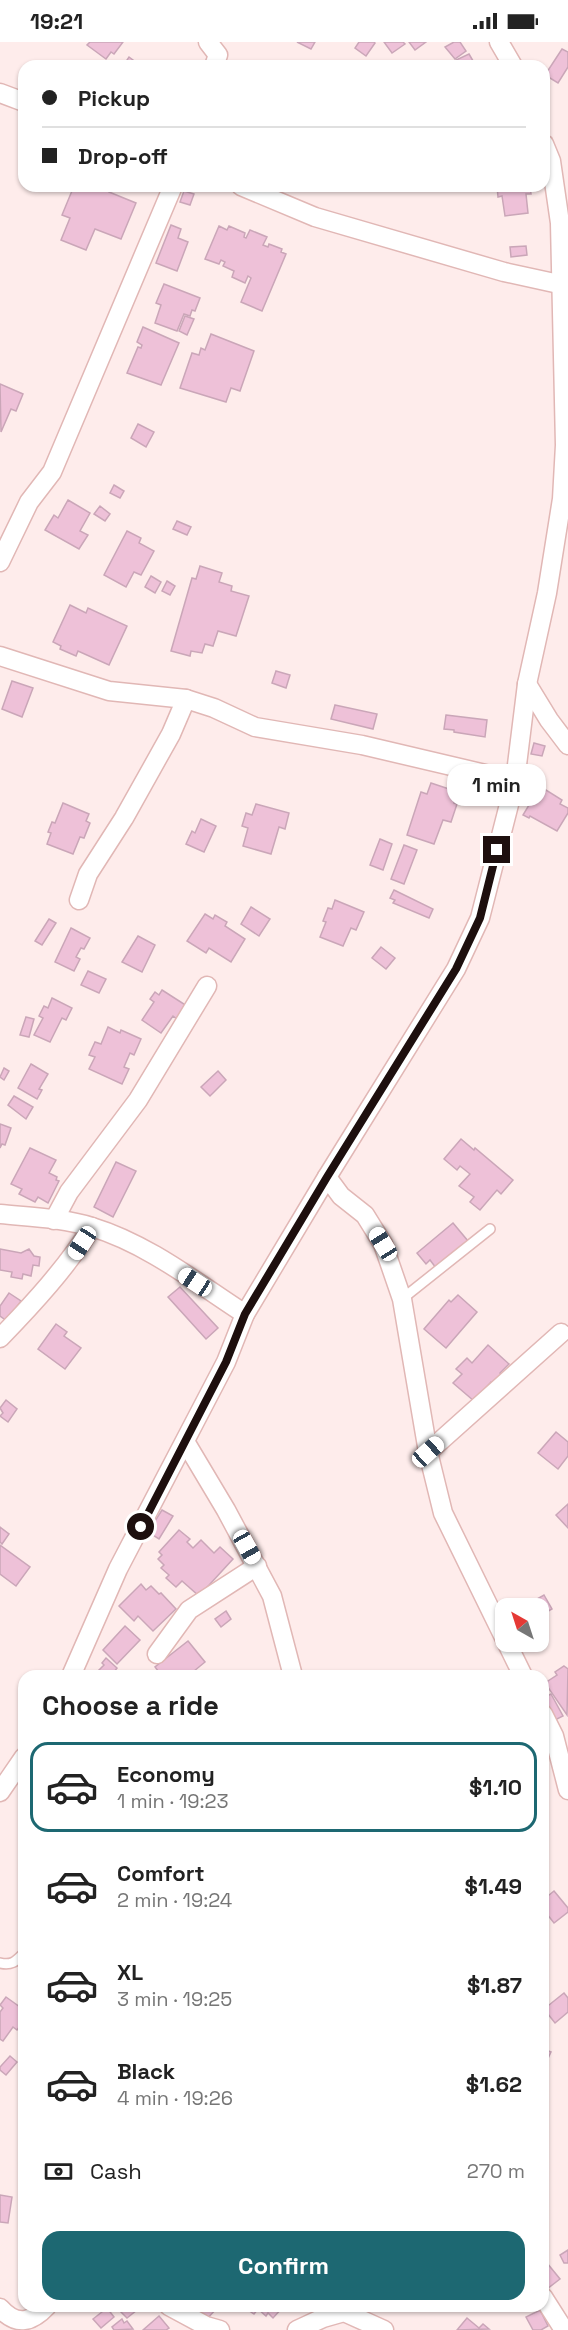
<!DOCTYPE html>
<html lang="en">
<head>
<meta charset="utf-8">
<style>
  :root { --surface:#fff; --page:#f6f6f6; --text:#222; --muted:#767676; --line:#e0e0e0; --accent:#1d6872 }
  body { margin:0; font-family:"Space Grotesk",sans-serif; background:var(--page); color:var(--text); height:100vh; display:flex; flex-direction:column; font-size:22px; white-space:nowrap }
  * { box-sizing:border-box; margin:0 }
  p { font-size:20px; color:var(--muted) }
  .icon { flex:none; width:33px; height:33px; fill:none; stroke:currentColor; stroke-width:2; stroke-linecap:round; stroke-linejoin:round }
  .map { position:relative; flex:1; overflow:hidden }
  .panel { position:absolute; left:18px; top:1628px; width:531px; height:642px; display:flex; flex-direction:column; background:var(--surface); border-radius:18px; box-shadow:0 2px 4px #0004 }
  .panel>* { flex:none }
  .guide { position:absolute; left:18px; top:18px; width:532px; height:132px; border-radius:18px; box-shadow:0 2px 4px #0004; display:grid; align-content:center; height:132px; padding:0 24px; background:var(--surface) }
  .needle { width:39px; rotate:321deg }
  .tools { position:absolute; left:495px; top:1556px; display:grid; gap:12px }
  .tools a { display:grid; place-items:center; width:54px; height:54px; border-radius:12px; background:var(--surface); box-shadow:0 2px 4px #0004; font-size:30px }
  .end { position:absolute; width:27px; height:27px; margin:-14px; border:8px solid #1d0f0e; background:#fff; box-shadow:0 0 0 3px #fff }
  .from { border-radius:50% }
  .bubble { position:absolute; height:42px; border-radius:18px; background:var(--surface); box-shadow:0 2px 4px #0004; font-size:20px; font-weight:700; line-height:42px; text-align:center }
  .car { position:absolute; width:18px; height:36px; margin:-18px -9px; border-radius:8px; box-shadow:0 0 4px 2px #0007; background:linear-gradient(#fff 24%,#345 0 40%,#fff 0 76%,#345 0 86%,#fff 0) }
  .guide b { display:flex; align-items:center; gap:21px; height:57px; font-size:22px }
  .guide b+b { border-top:2px solid var(--line) }
  .guide i { width:15px; height:15px; background:var(--text) }
  ul { padding:0; list-style:none }
  li { display:flex; align-items:center; gap:18px; height:90px; margin:0 12px 9px; padding:0 12px; border:3px solid transparent; border-radius:18px }
  li div { flex:1 }
  li b { display:block; font-size:22px }
  li em { font-style:normal; font-weight:700 }
  li.current { border-color:var(--accent) }
  li>.icon { width:54px; height:54px; stroke-width:1.5 }
  h2 { padding:0 24px; font-size:27px; line-height:72px }
  .pay { display:flex; align-items:center; gap:15px; height:66px; padding:0 24px; font-size:22px }
  .pay p { margin-inline-start:auto }
  .primary-button { display:flex; gap:12px; margin-top:auto; padding:12px 24px }
  .primary-button a { flex:1; height:69px; border-radius:18px; background:var(--accent); color:#fff; font-size:24px; font-weight:700; line-height:69px; text-align:center }
  .status { display:flex; justify-content:space-between; align-items:center; height:42px; padding:0 30px; background:var(--surface); direction:ltr }
  .status svg { height:16px; fill:currentColor }
  .map>svg:first-child { display:block }
</style>
</head>
<body>
<div class="status"><b>19:21</b><svg viewBox="0 0 49 12"><path d="M0 12V9h3v3zM5 12V6h3v6zM10 12V3h3v9zM15 12V0h3v12zM26 1h20v11H26zM47 4h2v5h-2z"/></svg></div>
<div class="map">
<svg width="568" height="2288" viewBox="0 0 568 2288">
  <rect width="100%" height="100%" fill="#feeceb"/>
  <g fill="#eec1d8" stroke="#caa6b8" stroke-width="1.5">
    <polygon points="90,0 123,0 114,12 111,10 106,17 87,3"/>
    <polygon points="297,0 315,0 311,7"/>
    <polygon points="359,0 374,0 375,1 366,14 355,6"/>
    <polygon points="384,0 403,0 405,2 392,11"/>
    <polygon points="409,0 426,0 415,8"/>
    <polygon points="454,0 460,0 466,9 455,17 445,5"/>
    <polygon points="562,7 568,10 568,25 558,41 545,33"/>
    <polygon points="469,12 476,24 459,24 456,18"/>
    <polygon points="129,15 141,24 123,24"/>
    <polygon points="74,144 111,144 109,150 136,161 121,197 95,187 86,208 61,198 70,176 62,173"/>
    <polygon points="497,144 530,144 531,152 526,152 528,171 505,174 502,154 498,155"/>
    <polygon points="184,149 194,152 190,163 180,160"/>
    <polygon points="171,183 181,187 178,196 188,200 177,229 156,221"/>
    <polygon points="219,184 227,188 229,184 245,191 244,195 246,196 250,188 267,195 263,203 268,205 269,202 282,207 281,210 286,212 262,269 241,260 251,236 248,234 245,241 232,235 234,229 223,224 225,220 221,218 219,222 205,217"/>
    <polygon points="526,204 527,213 511,215 510,205"/>
    <polygon points="164,242 200,256 195,269 192,268 190,274 184,272 177,289 155,281 161,263 156,261"/>
    <polygon points="185,274 194,277 187,293 179,289"/>
    <polygon points="143,285 179,301 161,343 127,331 138,305 141,306 142,303 137,300"/>
    <polygon points="211,292 254,309 240,349 231,346 226,360 180,346 192,311 199,313 201,306 205,308"/>
    <polygon points="0,342 23,352 16,369 11,367 1,390"/>
    <polygon points="138,382 154,390 146,405 131,396"/>
    <polygon points="114,443 124,449 120,456 110,451"/>
    <polygon points="68,458 90,471 80,489 88,493 79,507 45,488 54,473 58,476"/>
    <polygon points="100,464 110,472 105,479 94,472"/>
    <polygon points="177,479 191,485 187,493 173,487"/>
    <polygon points="127,489 141,496 139,501 154,509 141,533 134,530 126,545 104,533"/>
    <polygon points="200,524 222,531 219,540 232,544 231,549 249,554 236,594 218,589 213,604 205,602 202,611 191,609 190,614 171,609 192,536 196,537"/>
    <polygon points="151,534 161,540 155,551 145,545"/>
    <polygon points="167,539 175,544 170,553 162,549"/>
    <polygon points="70,563 86,571 88,566 127,584 109,623 78,609 76,614 60,607 61,604 53,600"/>
    <polygon points="276,629 290,633 286,646 272,641"/>
    <polygon points="12,639 33,646 22,675 2,667"/>
    <polygon points="335,663 377,672 373,687 331,677"/>
    <polygon points="446,673 487,678 485,695 454,690 454,688 444,687"/>
    <polygon points="534,701 545,704 542,714 531,712"/>
    <polygon points="431,741 458,750 454,761 457,762 451,780 443,778 434,802 407,793 421,750 427,752"/>
    <polygon points="538,748 543,752 546,748 562,758 560,762 568,766 568,771 557,789 530,774 529,776 523,773"/>
    <polygon points="63,761 89,772 86,779 90,781 84,796 80,795 73,812 47,802 51,791 48,790 52,780 55,781"/>
    <polygon points="256,762 289,771 285,787 279,785 271,812 243,804 248,786 242,784 246,771 252,773"/>
    <polygon points="201,777 216,784 204,810 186,802 192,789 195,791"/>
    <polygon points="380,797 392,802 383,828 370,823"/>
    <polygon points="404,803 417,808 404,842 391,837"/>
    <polygon points="394,848 433,867 429,876 393,861 395,858 390,856"/>
    <polygon points="335,858 364,870 356,888 351,886 343,904 320,895 326,880 323,879 328,866 332,867"/>
    <polygon points="251,865 270,877 259,894 241,882"/>
    <polygon points="205,872 213,877 215,873 227,880 225,884 245,897 231,920 209,906 206,911 187,899"/>
    <polygon points="49,877 56,881 42,903 35,899"/>
    <polygon points="71,886 90,896 84,907 81,906 76,915 80,917 74,929 55,920"/>
    <polygon points="138,894 155,903 142,930 122,920"/>
    <polygon points="381,905 395,916 386,927 372,916"/>
    <polygon points="88,929 106,937 99,951 81,943"/>
    <polygon points="162,948 187,964 178,978 173,974 161,991 142,978 154,960 150,957 155,950 159,953"/>
    <polygon points="52,956 72,966 66,978 62,976 50,1000 34,993 43,976 39,974 44,964 48,966"/>
    <polygon points="26,975 34,977 29,995 20,993"/>
    <polygon points="108,985 120,991 121,988 141,997 134,1013 130,1011 124,1025 129,1027 122,1042 89,1027 95,1015 89,1013 95,1000 101,1002"/>
    <polygon points="31,1022 48,1032 39,1047 42,1048 37,1057 18,1046"/>
    <polygon points="4,1026 9,1029 4,1038 0,1035"/>
    <polygon points="218,1029 226,1038 210,1054 201,1045"/>
    <polygon points="14,1054 33,1065 26,1077 8,1063"/>
    <polygon points="0,1082 11,1086 5,1103 2,1102 0,1106"/>
    <polygon points="461,1097 474,1108 475,1106 513,1138 501,1152 497,1148 480,1168 470,1160 474,1155 459,1144 470,1132 460,1124 457,1128 444,1117"/>
    <polygon points="30,1106 56,1118 49,1131 57,1135 56,1138 59,1139 48,1161 38,1155 35,1160 19,1152 22,1147 11,1142"/>
    <polygon points="116,1120 136,1129 113,1175 94,1165"/>
    <polygon points="453,1181 468,1199 436,1226 430,1218 426,1222 417,1211"/>
    <polygon points="0,1207 21,1211 29,1207 34,1214 40,1215 39,1224 33,1223 31,1234 23,1232 22,1237 11,1235 12,1230 0,1228"/>
    <polygon points="180,1245 218,1286 206,1297 168,1255"/>
    <polygon points="9,1251 21,1259 7,1279 0,1274 0,1264"/>
    <polygon points="458,1253 477,1270 446,1306 424,1287 449,1258 451,1260"/>
    <polygon points="56,1282 67,1290 64,1294 81,1306 65,1327 38,1307"/>
    <polygon points="488,1303 509,1322 500,1331 503,1335 495,1344 491,1340 474,1359 453,1341 462,1332 456,1327 467,1316 472,1321"/>
    <polygon points="6,1358 17,1367 8,1380 0,1374 3,1371 0,1366"/>
    <polygon points="556,1390 568,1400 568,1414 558,1427 538,1411"/>
    <polygon points="568,1462 568,1486 556,1473"/>
    <polygon points="162,1468 173,1474 159,1497 148,1490"/>
    <polygon points="0,1485 9,1492 2,1502 0,1500"/>
    <polygon points="179,1488 190,1497 187,1500 193,1506 201,1498 214,1511 220,1505 233,1517 199,1554 182,1539 176,1545 166,1536 169,1533 161,1526 164,1523 158,1517 162,1513 159,1510"/>
    <polygon points="0,1503 30,1525 16,1544 0,1532"/>
    <polygon points="141,1542 146,1548 151,1544 159,1552 161,1551 176,1567 153,1589 138,1574 134,1579 119,1564"/>
    <polygon points="544,1553 552,1567 545,1571 537,1557"/>
    <polygon points="226,1569 231,1577 221,1585 215,1577"/>
    <polygon points="125,1584 140,1598 117,1622 103,1608"/>
    <polygon points="188,1599 205,1620 188,1634 162,1634 155,1625"/>
    <polygon points="106,1616 117,1626 111,1634 93,1634 104,1623 102,1621"/>
    <polygon points="564,1624 568,1627 567,1673 545,1641 557,1633 555,1630"/>
    <polygon points="551,1652 563,1674 553,1679 543,1661 543,1656"/>
    <polygon points="554,1849 568,1866 568,1870 554,1881 543,1867 543,1858"/>
    <polygon points="564,1951 568,1956 568,1970 555,1981 544,1967"/>
    <polygon points="6,1955 24,1968 24,1971 19,1977 23,1980 17,1988 13,1985 3,1999 0,1997 0,1970 3,1966 0,1963"/>
    <polygon points="543,2007 551,2010 545,2023 543,2022"/>
    <polygon points="10,2014 17,2020 6,2033 0,2028 0,2025"/>
    <polygon points="0,2153 12,2155 8,2181 0,2180"/>
    <polygon points="568,2208 568,2221 564,2221 560,2213"/>
    <polygon points="547,2221 560,2237 547,2247 543,2242 543,2225"/>
    <polygon points="123,2264 142,2264 127,2276 119,2268"/>
    <polygon points="201,2264 219,2264 205,2279 195,2270"/>
    <polygon points="242,2264 284,2264 273,2276 268,2271 266,2274 258,2267 254,2272"/>
    <polygon points="107,2266 114,2275 101,2286 93,2277"/>
    <polygon points="540,2268 548,2284 541,2288 533,2288 526,2275"/>
    <polygon points="159,2274 169,2286 166,2288 143,2288"/>
    <polygon points="467,2276 479,2286 483,2282 489,2287 457,2288"/>
    <polygon points="122,2277 124,2281 127,2279 133,2287 114,2288 112,2285"/>
  </g>
  <g fill="none" stroke-linecap="round" stroke-linejoin="round">
    <defs>
      <g id="service">
        <polyline points="402,1257 490,1187"/>
        <path d="M0 1921C12 1924 16 1919 24 1911"/>
      </g>
      <g id="minor">
        <polyline points="208,0 218,13 214,24"/>
        <polyline points="499,0 513,24"/>
        <polyline points="0,51 24,60"/>
        <polyline points="241,144 315,175 504,230 568,244"/>
        <polyline points="0,520 29,460 52,430 173,144"/>
        <polyline points="0,614 109,649 186,657 214,666 255,685 362,703 515,739"/>
        <polyline points="527,642 549,678 568,703"/>
        <polyline points="79,858 88,832 124,776 171,692 186,657"/>
        <polyline points="327,1135 341,1154 365,1173 383,1202 402,1257 428,1410 443,1471 523,1634"/>
        <path d="M0 1172C30 1175 63 1176 92 1185 148 1202 197 1241 245 1272L327 1135 456 927 480 876 515 739 527 642 547 551 562 457 565 403 560 181 551 119 544 102"/>
        <polyline points="54,1178 69,1150 138,1058 207,944"/>
        <path d="M0 1296C34 1261 66 1226 92 1185"/>
        <polyline points="186,1401 226,1468 272,1554 293,1634"/>
        <polyline points="428,1410 561,1291"/>
        <polyline points="157,1612 189,1568 257,1524"/>
        <polyline points="71,1634 118,1527 226,1320 245,1272"/>
        <polyline points="543,1672 554,1694 568,1748"/>
        <polyline points="0,1750 24,1715"/>
        <polyline points="543,2255 564,2288"/>
        <polyline points="169,2264 206,2284 220,2288"/>
        <path d="M0 2266C17 2285 32 2280 47 2264"/>
        <polyline points="297,2288 323,2276 344,2270 384,2288"/>
      </g>
    </defs>
    <use href="#service" stroke="#e1b7b5" stroke-width="12"/>
    <use href="#minor" stroke="#e1b7b5" stroke-width="21"/>
    <use href="#service" stroke="#fff" stroke-width="9"/>
    <use href="#minor" stroke="#fff" stroke-width="18"/>
  </g>
  <g fill="none" stroke-linecap="round" stroke-linejoin="round">
    <polyline stroke="#1d0f0e" stroke-width="8" points="141,1485 226,1320 245,1272 327,1135 456,927 480,876 497,808"/>
  </g>
</svg>
<div class="tools">
<a><svg class="needle" viewBox="-14 -14 28 28"><path d="M0-13l5 13h-10z" fill="#e53935"/><path d="M0 13l5-13h-10z" fill="#767676"/></svg></a>
</div>
<i class="end from" style="left:141px;top:1485px"></i>
<i class="end" style="left:497px;top:808px"></i>
<div class="bubble" style="left:447px;top:722px;width:99px">1 min</div>
<i class="car" style="left:82px;top:1201px;rotate:213deg"></i>
<i class="car" style="left:383px;top:1202px;rotate:328deg"></i>
<i class="car" style="left:195px;top:1240px;rotate:303deg"></i>
<i class="car" style="left:428px;top:1410px;rotate:48deg"></i>
<i class="car" style="left:247px;top:1505px;rotate:151deg"></i>
<div class="guide">
<b><i class="from"></i>Pickup</b>
<b><i></i>Drop-off</b>
</div>
<section class="panel">
<h2>Choose a ride</h2>
<ul>
<li class="current"><svg class="icon" aria-label="car" viewBox="0 0 24 24"><path d="M5 17H2v-5l4-1 3-4h7l3 4 3 1v5h-3M9 17h6M6 11h13"/><circle cx="7" cy="17" r="2"/><circle cx="17" cy="17" r="2"/></svg><div><b>Economy</b><p>1 min · 19:23</p></div><em>$1.10</em></li>
<li><svg class="icon" aria-label="car" viewBox="0 0 24 24"><path d="M5 17H2v-5l4-1 3-4h7l3 4 3 1v5h-3M9 17h6M6 11h13"/><circle cx="7" cy="17" r="2"/><circle cx="17" cy="17" r="2"/></svg><div><b>Comfort</b><p>2 min · 19:24</p></div><em>$1.49</em></li>
<li><svg class="icon" aria-label="car" viewBox="0 0 24 24"><path d="M5 17H2v-5l4-1 3-4h7l3 4 3 1v5h-3M9 17h6M6 11h13"/><circle cx="7" cy="17" r="2"/><circle cx="17" cy="17" r="2"/></svg><div><b>XL</b><p>3 min · 19:25</p></div><em>$1.87</em></li>
<li><svg class="icon" aria-label="car" viewBox="0 0 24 24"><path d="M5 17H2v-5l4-1 3-4h7l3 4 3 1v5h-3M9 17h6M6 11h13"/><circle cx="7" cy="17" r="2"/><circle cx="17" cy="17" r="2"/></svg><div><b>Black</b><p>4 min · 19:26</p></div><em>$1.62</em></li>
</ul>
<div class="pay"><svg class="icon" aria-label="cash" viewBox="0 0 24 24"><path d="M3 7h18v10H3z"/><circle cx="12" cy="12" r="2"/></svg>Cash<p>270 m</p></div>
<div class="primary-button"><a>Confirm</a></div>
</section>
</div>
</body>
</html>
